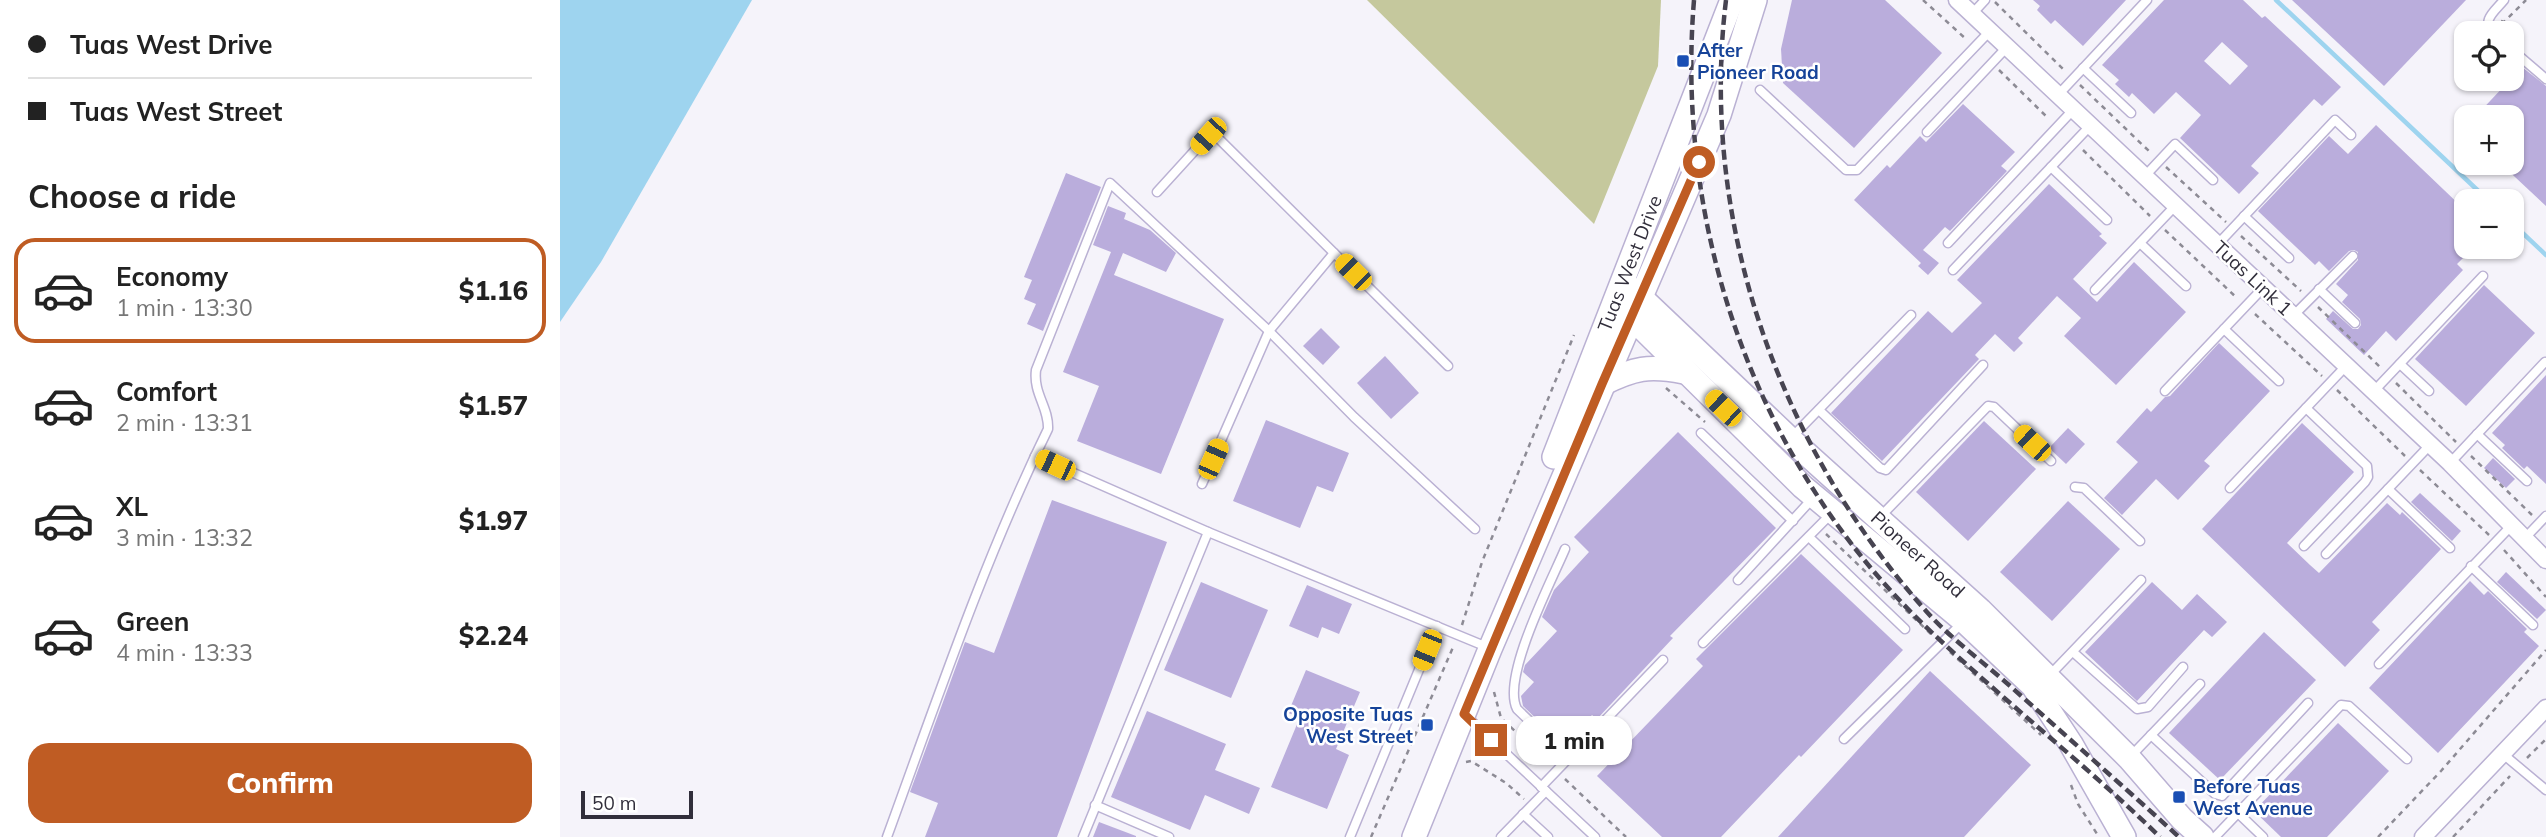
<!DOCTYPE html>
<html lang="en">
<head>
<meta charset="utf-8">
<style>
  :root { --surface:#fff; --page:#f2f2f2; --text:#222; --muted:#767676; --line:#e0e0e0; --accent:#bf5c23 }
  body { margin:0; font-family:Mulish,sans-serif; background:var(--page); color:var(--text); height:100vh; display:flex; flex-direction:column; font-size:26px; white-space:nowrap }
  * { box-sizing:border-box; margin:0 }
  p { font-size:23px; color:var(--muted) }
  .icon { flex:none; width:38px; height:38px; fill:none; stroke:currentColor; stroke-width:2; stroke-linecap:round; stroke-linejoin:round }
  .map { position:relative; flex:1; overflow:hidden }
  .details { display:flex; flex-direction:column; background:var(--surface); width:560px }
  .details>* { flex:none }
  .hud { display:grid; align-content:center; height:154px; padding:0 28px; background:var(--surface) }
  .fabs { position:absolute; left:1894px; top:21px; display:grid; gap:14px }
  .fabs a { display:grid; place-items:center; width:70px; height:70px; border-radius:14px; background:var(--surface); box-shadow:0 2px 5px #0004; font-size:35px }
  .scale { position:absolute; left:21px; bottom:18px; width:112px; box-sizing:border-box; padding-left:7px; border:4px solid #312e3b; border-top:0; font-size:19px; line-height:24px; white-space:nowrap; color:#312e3b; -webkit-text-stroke:5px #fff; paint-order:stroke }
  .end { position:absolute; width:32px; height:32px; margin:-16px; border:9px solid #bf5c23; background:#fff; box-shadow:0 0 0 4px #fff }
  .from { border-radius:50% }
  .bubble { position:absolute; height:49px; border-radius:21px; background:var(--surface); box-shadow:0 2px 5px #0004; font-size:23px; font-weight:800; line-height:49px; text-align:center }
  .car { position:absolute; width:21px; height:42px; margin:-21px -10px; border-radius:9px; box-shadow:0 0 5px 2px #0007; background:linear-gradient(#f5c518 24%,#345 0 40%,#f5c518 0 76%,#345 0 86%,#f5c518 0) }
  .hud b { display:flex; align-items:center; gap:24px; height:66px; font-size:26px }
  .hud b+b { border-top:2px solid var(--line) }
  .hud i { width:18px; height:18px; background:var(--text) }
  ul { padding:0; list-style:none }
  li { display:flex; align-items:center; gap:21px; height:105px; margin:0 14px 10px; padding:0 14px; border:4px solid transparent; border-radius:21px }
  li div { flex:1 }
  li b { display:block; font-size:26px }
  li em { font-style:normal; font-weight:800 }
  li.selected { border-color:var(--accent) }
  li>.icon { width:63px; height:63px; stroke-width:1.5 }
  h2 { padding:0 28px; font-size:32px; line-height:84px }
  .cta { display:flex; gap:14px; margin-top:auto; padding:14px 28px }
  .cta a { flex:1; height:80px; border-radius:21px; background:var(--accent); color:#fff; font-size:28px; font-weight:800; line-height:80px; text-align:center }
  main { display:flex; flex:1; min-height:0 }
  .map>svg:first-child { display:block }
</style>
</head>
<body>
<main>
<section class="details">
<div class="hud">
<b><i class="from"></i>Tuas West Drive</b>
<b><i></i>Tuas West Street</b>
</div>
<h2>Choose a ride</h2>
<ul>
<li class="selected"><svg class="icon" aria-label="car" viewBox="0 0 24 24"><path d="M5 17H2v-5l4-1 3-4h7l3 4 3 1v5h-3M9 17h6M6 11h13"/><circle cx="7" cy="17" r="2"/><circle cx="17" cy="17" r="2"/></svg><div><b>Economy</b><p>1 min · 13:30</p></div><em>$1.16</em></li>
<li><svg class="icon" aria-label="car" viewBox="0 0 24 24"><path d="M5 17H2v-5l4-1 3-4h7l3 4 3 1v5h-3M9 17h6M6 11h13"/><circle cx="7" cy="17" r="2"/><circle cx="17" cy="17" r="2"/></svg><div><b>Comfort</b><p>2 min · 13:31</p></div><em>$1.57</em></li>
<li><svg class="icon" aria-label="car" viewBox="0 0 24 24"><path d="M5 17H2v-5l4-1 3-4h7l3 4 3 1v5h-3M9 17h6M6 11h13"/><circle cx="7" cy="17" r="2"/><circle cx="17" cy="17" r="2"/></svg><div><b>XL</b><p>3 min · 13:32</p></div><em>$1.97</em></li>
<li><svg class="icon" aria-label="car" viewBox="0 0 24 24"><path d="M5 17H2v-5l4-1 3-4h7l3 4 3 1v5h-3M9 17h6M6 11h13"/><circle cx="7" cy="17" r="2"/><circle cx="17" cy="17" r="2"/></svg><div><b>Green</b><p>4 min · 13:33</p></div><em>$2.24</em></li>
</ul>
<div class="cta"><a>Confirm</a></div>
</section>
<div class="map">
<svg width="1986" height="837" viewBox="0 0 1986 837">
  <rect width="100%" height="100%" fill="#f5f3fa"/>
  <polygon fill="#c5c89d" points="807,0 1101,0 1098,66 1034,224"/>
  <polygon fill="#9ed4ef" points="0,0 192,0 41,262 0,322"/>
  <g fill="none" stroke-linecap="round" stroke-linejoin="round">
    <g stroke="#9ed4ef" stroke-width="4.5">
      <polyline points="1716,0 1929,201"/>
      <polyline points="1951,222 1986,255"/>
    </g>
  </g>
  <g fill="#baaddc" fill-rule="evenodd">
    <polygon points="1232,0 1325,0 1382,53 1294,148 1223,83 1221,49"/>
    <polygon points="1473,0 1566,0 1523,46 1495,20 1491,24 1477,10 1480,6"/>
    <path d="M1604 0H1683L1702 18 1705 16 1781 87 1762 106 1754 99 1691 166 1699 173 1679 194 1620 138 1641 115 1616 92 1594 114 1572 93 1569 97 1555 84 1559 80 1542 65ZM1662 42 1688 66 1670 85 1644 61Z"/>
    <polygon points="1732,0 1906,0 1824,86"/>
    <polygon points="1962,67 1986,86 1986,206 1940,163 1951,163 1951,117 1915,117"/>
    <polygon points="1403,104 1455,152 1441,166 1447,171 1390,231 1385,227 1363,250 1379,263 1368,275 1358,266 1361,263 1294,200 1327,165 1330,168 1360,136 1366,142"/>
    <polygon points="1816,125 1906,211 1906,247 1914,247 1897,264 1903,270 1836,341 1826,331 1804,355 1766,319 1773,311 1793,329 1798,329 1801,325 1800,319 1782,302 1788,295 1776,284 1798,260 1798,252 1794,250 1789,251 1769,271 1759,261 1755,265 1698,211 1769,136 1788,154"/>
    <polygon points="506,173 541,187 483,331 467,324 476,304 464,299 472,280 464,277"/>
    <polygon points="1489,184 1542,234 1539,236 1547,243 1513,279 1537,302 1574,262 1626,312 1556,385 1504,336 1521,318 1497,296 1458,338 1463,343 1454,352 1435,334 1415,355 1419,359 1322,461 1271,413 1368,311 1392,333 1422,303 1397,280"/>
    <polygon points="548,206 566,213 564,219 590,230 616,253 606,272 563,253 554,275 664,319 601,474 517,441 539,386 503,372 551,252 533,245"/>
    <polygon points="1924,285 1975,333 1906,406 1855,359"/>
    <polygon points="761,328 780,347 763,365 743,346"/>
    <polygon points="1659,343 1710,391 1644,461 1650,466 1618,500 1596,479 1562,515 1544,498 1578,462 1556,442 1587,408 1591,412 1605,397 1610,396"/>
    <polygon points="825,356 859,393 831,419 797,383"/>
    <polygon points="1986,375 1986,484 1967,466 1964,469 1942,448 1945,445 1932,433"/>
    <polygon points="706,420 789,453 773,492 757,486 740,528 673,501"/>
    <polygon points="1424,421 1476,469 1408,541 1356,492"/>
    <polygon points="1742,423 1794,472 1727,543 1750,565 1759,573 1827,503 1840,515 1842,512 1881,549 1812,622 1820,630 1785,667 1642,529"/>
    <polygon points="1508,428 1525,444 1506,464 1489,448"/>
    <polygon points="1118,432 1216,528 1110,636 1113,638 1037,719 1032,715 1004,745 963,706 961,696 974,682 963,672 965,665 997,631 982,617 994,590 1029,552 1014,537"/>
    <polygon points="1933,458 1955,479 1946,488 1924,468"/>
    <polygon points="1860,493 1901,531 1892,541 1851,502"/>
    <polygon points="492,500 607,542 497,837 365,837 378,803 350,792 405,642 434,653"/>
    <polygon points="1508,501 1560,549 1492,621 1440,572"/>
    <polygon points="1241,554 1343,650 1241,757 1239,755 1161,837 1102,837 1037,776 1143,666 1136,659"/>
    <polygon points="1946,572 1986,610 1977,619 1937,582"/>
    <polygon points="1910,581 1924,595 1928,591 1967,629 1964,632 1979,646 1878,753 1809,688"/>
    <polygon points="641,582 708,610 671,698 604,670"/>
    <polygon points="1592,582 1622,610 1637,594 1667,622 1652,637 1644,630 1577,701 1525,652"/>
    <polygon points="747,585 792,604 779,634 762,627 758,638 729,626"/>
    <polygon points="1704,632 1756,680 1660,780 1609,733"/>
    <polygon points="746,670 800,692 776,749 789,755 767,809 711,787 740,717 728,713"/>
    <polygon points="1370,671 1471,765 1404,837 1218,837"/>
    <polygon points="587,711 666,744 655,770 700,788 689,814 645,795 630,830 551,797"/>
    <polygon points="1778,723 1829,771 1767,837 1721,837 1694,811"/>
    <polygon points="539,822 576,836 576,837 533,837"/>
  </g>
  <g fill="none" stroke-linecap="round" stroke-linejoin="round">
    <defs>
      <g id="lane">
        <polyline points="1412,14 1425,0"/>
        <path d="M1934 33C1920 21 1935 11 1944 0"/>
        <polyline points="1951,49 1986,79"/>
        <polyline points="1523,68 1571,113"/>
        <polyline points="1200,90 1286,170 1297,170 1430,31"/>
        <polyline points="1498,95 1587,0"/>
        <polyline points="1367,132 1447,47"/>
        <polyline points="1491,167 1547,220"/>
        <polyline points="1584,177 1615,144 1653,180"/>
        <polyline points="597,192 648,136 654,134 888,366"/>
        <polyline points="1684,216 1729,258"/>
        <polyline points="1388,243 1513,110"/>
        <polyline points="1580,243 1626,286"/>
        <polyline points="1657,245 1775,120 1791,135"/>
        <polyline points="1393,270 1530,126"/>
        <polyline points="1759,289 1795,323"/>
        <polyline points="1535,290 1615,206"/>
        <polyline points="1733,316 1793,256"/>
        <polyline points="1664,329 1719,381"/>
        <polyline points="1840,364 1869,391"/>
        <polyline points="1605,391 1703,288"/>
        <polyline points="1814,391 1923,276"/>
        <polyline points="1259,410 1320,468 1326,470 1423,365"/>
        <polyline points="1141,433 1233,521"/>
        <polyline points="1917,434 1967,481"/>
        <polyline points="1232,437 1351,315"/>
        <polyline points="475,456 648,532 927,647"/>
        <polyline points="1890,463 1985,362"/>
        <polyline points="642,484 709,331 774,253"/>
        <polyline points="1515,487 1524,488 1580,541"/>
        <polyline points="1670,488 1786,366"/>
        <polyline points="1828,489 1890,548"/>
        <polyline points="1320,517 1428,406 1434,407 1491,461"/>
        <polyline points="1249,537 1345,629"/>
        <polyline points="1965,538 1986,516"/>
        <polyline points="1744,546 1805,482 1808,477 1807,466 1746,408"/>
        <path d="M1005 549C991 582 941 678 957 709L1008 758"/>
        <polyline points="1766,554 1870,445"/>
        <polyline points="1911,566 1973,625"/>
        <polyline points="1178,580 1253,498"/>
        <polyline points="1143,643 1271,514"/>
        <polyline points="1513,652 1577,709 1588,707 1623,667"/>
        <polyline points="1819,664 1952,525"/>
        <polyline points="1489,676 1581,580"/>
        <polyline points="907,717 1035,837"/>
        <polyline points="1591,735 1655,794 1662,796 1748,703"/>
        <polyline points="1284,739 1402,623"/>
        <polyline points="1943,754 1986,790"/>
        <polyline points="1571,756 1640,684"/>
        <polyline points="981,787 1103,660"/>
        <polyline points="535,805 609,837"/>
        <polyline points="1678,813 1703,837"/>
        <polyline points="963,814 988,837"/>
        <path d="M327 837C377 700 424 560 488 429 489 407 473 394 476 370L550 183 709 331 794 417 915 529"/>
        <polyline points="523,837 648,532"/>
        <polyline points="790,837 877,626"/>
        <polyline points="941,837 986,791"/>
        <polyline points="1655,837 1781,705 1789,706 1847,759"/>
      </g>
      <g id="street">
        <polyline points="1397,0 1890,463 1986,560"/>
        <polyline points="1863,837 1986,708"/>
      </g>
      <g id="secondary">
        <path id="s1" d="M1072 289 1230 439 1420 610 1569 758 1622 819 1642 837"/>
        <polyline points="1063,309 1243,487 1404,621 1473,686 1511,744 1564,837"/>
        <path d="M1042 384C1074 368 1089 365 1124 372"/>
        <path id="s2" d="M994 457 1172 0"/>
        <polyline points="854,837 930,649 1159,115 1195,0"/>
      </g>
    </defs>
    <use href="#lane" stroke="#bab1d3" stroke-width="11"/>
    <use href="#street" stroke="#bab1d3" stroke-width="19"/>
    <use href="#secondary" stroke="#bab1d3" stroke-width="26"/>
    <g stroke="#8d8b95" stroke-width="2.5" stroke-dasharray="5 5" stroke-linecap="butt">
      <polyline points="1363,0 1406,39"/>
      <polyline points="1435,2 1505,71"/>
      <polyline points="1941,21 1944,22 1966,0"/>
      <polyline points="1439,70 1489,119"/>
      <polyline points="1520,85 1591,153"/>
      <polyline points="1523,150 1590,216"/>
      <polyline points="1606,167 1666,222"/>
      <polyline points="1605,230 1677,298"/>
      <polyline points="1681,236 1741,291"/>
      <polyline points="1758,307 1821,368"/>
      <polyline points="1695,314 1762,376"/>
      <polyline points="1836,383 1896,442"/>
      <polyline points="1106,388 1145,422"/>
      <polyline points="1777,390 1845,456"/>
      <polyline points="1911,456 1972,515"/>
      <polyline points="1860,470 1929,535"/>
      <polyline points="1266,534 1373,636"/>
      <polyline points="1944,550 1986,597"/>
      <polyline points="902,625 922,562 1014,335"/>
      <polyline points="1390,652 1481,735"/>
      <polyline points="934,692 941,718 988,762"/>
      <polyline points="1967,758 1986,739"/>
      <polyline points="906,762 911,761 946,783 964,799"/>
      <polyline points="1005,779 1066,837"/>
      <polyline points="1511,785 1518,804 1539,837"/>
      <polyline points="811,837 894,645"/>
      <polyline points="1818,837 1881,771 1986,650"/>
      <polyline points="1893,837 1950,776"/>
    </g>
    <use href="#lane" stroke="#fff" stroke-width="8"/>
    <use href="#street" stroke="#fff" stroke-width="16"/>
    <use href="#secondary" stroke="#fff" stroke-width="23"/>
    <g stroke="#474451" stroke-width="4.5" stroke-dasharray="10 5" stroke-linecap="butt">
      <path d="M1134 0C1115 230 1196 463 1364 625 1440 698 1524 763 1600 837"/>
      <path d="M1166 0C1139 222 1219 446 1366 611 1390 638 1422 661 1449 685 1506 736 1563 786 1619 837"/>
    </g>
  </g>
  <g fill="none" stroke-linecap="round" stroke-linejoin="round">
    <polyline stroke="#bf5c23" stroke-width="9" points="931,740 904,714 1042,384 1139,162"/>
  </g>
  <g fill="#1a4fb4" stroke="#fff" stroke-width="2.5">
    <rect x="1116" y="54" width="14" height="14" rx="3.5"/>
    <rect x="860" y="718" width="14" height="14" rx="3.5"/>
    <rect x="1612" y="790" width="14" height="14" rx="3.5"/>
  </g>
  <g text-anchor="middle" stroke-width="5" stroke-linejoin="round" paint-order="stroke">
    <g font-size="19" font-weight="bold" fill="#164399" stroke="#fff" text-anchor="start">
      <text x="1137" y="57">After<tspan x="1137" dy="22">Pioneer Road</tspan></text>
      <text x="853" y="721" text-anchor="end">Opposite Tuas<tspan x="853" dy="22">West Street</tspan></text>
      <text x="1633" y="793">Before Tuas<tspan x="1633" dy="22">West Avenue</tspan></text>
    </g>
    <g font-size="19" fill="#312e3b" stroke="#fff">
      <text dy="7" stroke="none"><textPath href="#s2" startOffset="208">Tuas West Drive</textPath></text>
      <text transform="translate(1693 278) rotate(43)" y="7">Tuas Link 1</text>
      <text dy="7" stroke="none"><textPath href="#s1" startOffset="390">Pioneer Road</textPath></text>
    </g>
  </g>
</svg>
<div class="fabs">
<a><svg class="icon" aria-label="locate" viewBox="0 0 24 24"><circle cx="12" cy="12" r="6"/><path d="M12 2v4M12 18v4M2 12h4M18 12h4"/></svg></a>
<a>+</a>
<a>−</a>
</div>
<div class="scale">50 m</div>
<i class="end from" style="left:1139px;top:162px"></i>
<i class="end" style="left:931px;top:740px"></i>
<div class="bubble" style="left:956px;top:716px;width:116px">1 min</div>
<i class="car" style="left:648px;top:136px;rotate:222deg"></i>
<i class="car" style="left:793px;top:272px;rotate:315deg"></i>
<i class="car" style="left:1163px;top:408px;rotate:314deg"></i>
<i class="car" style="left:1472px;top:443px;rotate:313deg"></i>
<i class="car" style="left:653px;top:459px;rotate:24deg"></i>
<i class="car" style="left:495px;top:465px;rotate:295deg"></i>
<i class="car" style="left:867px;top:650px;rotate:202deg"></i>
</div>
</main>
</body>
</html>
